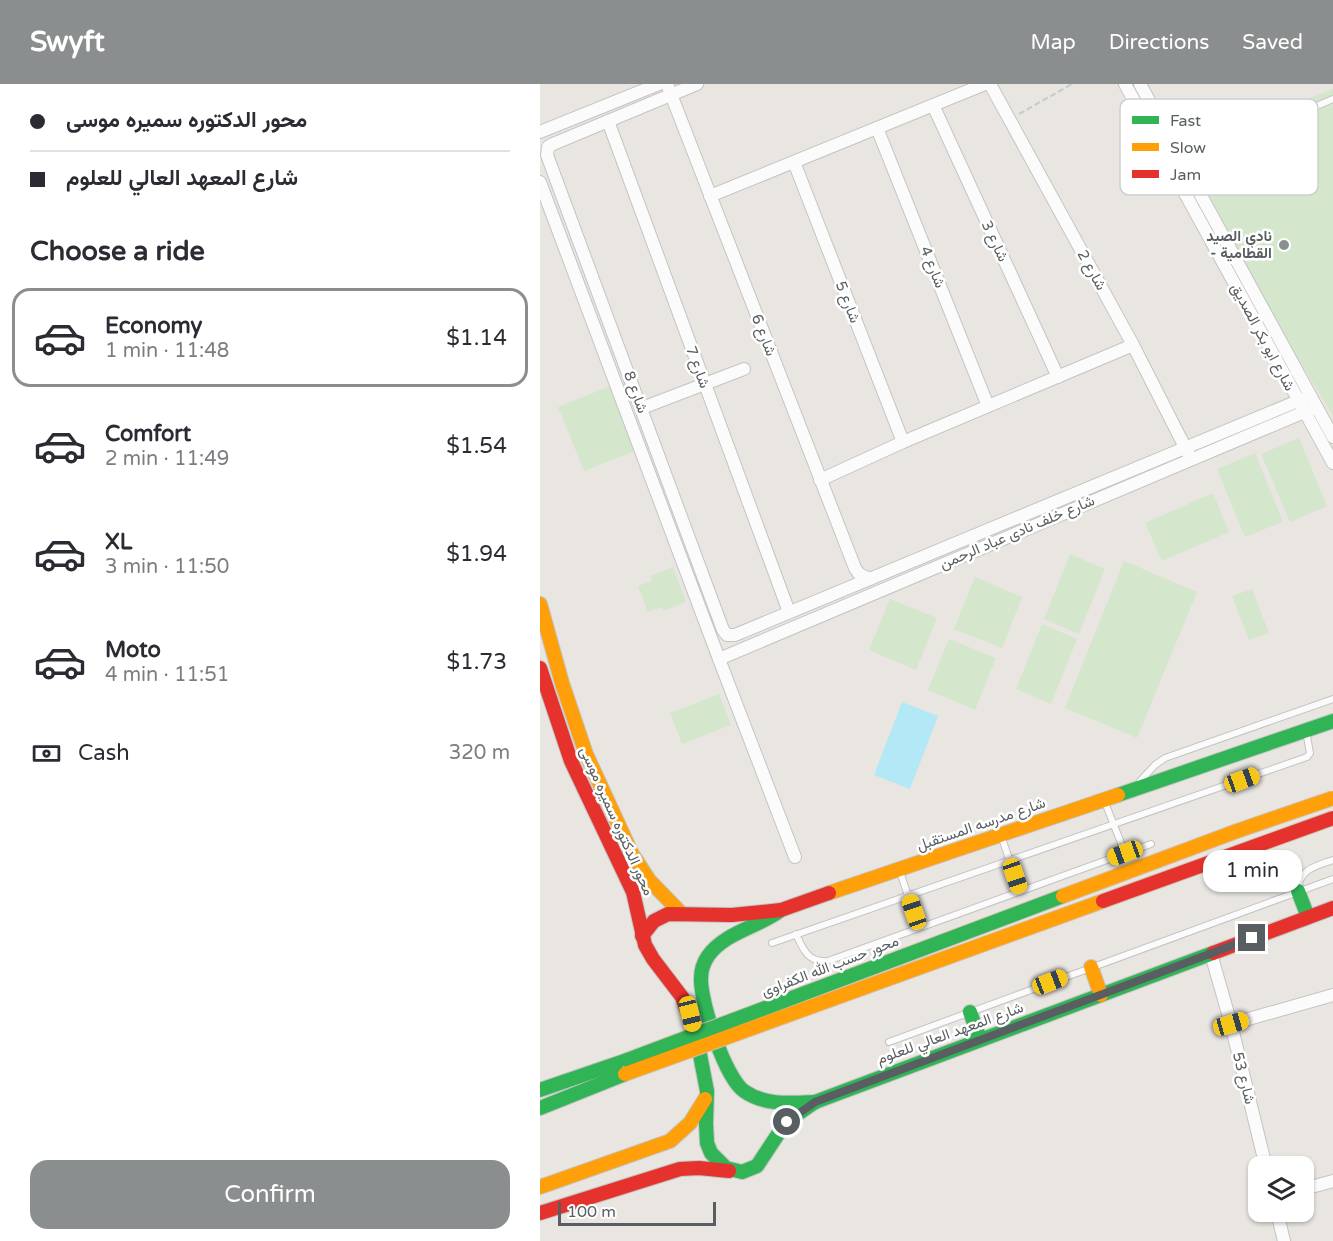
<!DOCTYPE html>
<html lang="en">
<head>
<meta charset="utf-8">
<style>
  :root { --surface:#fff; --page:#f2f2f3; --text:#2b2b33; --muted:#7c7c81; --line:#e1e1e2; --accent:#8b8e8e }
  body { margin:0; font-family:"Varela Round",Vazirmatn,sans-serif; background:var(--page); color:var(--text); height:100vh; display:flex; flex-direction:column; font-size:22px; white-space:nowrap }
  * { box-sizing:border-box; margin:0 }
  p { font-size:20px; color:var(--muted) }
  .icon { flex:none; width:33px; height:33px; fill:none; stroke:currentColor; stroke-width:2; stroke-linecap:round; stroke-linejoin:round }
  .map { position:relative; flex:1; overflow:hidden }
  .details { display:flex; flex-direction:column; background:var(--surface); width:540px }
  .details>* { flex:none }
  .guide { display:grid; align-content:center; height:132px; padding:0 30px; background:var(--surface) }
  .controls { position:absolute; left:708px; top:1072px; display:grid; gap:12px }
  .controls a { display:grid; place-items:center; width:66px; height:66px; border-radius:12px; background:var(--surface); box-shadow:0 2px 4px #0004; font-size:30px }
  .scale { position:absolute; left:18px; bottom:15px; width:158px; box-sizing:border-box; padding-left:6px; border:3px solid #585e61; border-top:0; font-size:16px; line-height:21px; white-space:nowrap; color:#585e61; -webkit-text-stroke:4px #fff; paint-order:stroke }
  .end { position:absolute; width:27px; height:27px; margin:-14px; border:8px solid #585e61; background:#fff; box-shadow:0 0 0 3px #fff }
  .from { border-radius:50% }
  .bubble { position:absolute; height:42px; border-radius:18px; background:var(--surface); box-shadow:0 2px 4px #0004; font-size:20px; font-weight:600; line-height:42px; text-align:center }
  .car { position:absolute; width:18px; height:36px; margin:-18px -9px; border-radius:8px; box-shadow:0 0 4px 2px #0007; background:linear-gradient(#f5c518 24%,#345 0 40%,#f5c518 0 76%,#345 0 86%,#f5c518 0) }
  .guide b { display:flex; align-items:center; gap:21px; height:57px; font-size:22px }
  .guide b+b { border-top:2px solid var(--line) }
  .guide i { width:15px; height:15px; background:var(--text) }
  ul { padding:0; list-style:none }
  li { display:flex; align-items:center; gap:18px; height:99px; margin:0 12px 9px; padding:0 18px; border:3px solid transparent; border-radius:18px }
  li div { flex:1 }
  li b { display:block; font-size:22px }
  li em { font-style:normal; font-weight:600 }
  li.active { border-color:var(--accent) }
  li>.icon { width:54px; height:54px; stroke-width:1.5 }
  h2 { padding:0 30px; font-size:27px; line-height:72px }
  .pay { display:flex; align-items:center; gap:15px; height:66px; padding:0 30px; font-size:22px }
  .pay p { margin-inline-start:auto }
  .action { display:flex; gap:12px; margin-top:auto; padding:12px 30px }
  .action a { flex:1; height:69px; border-radius:18px; background:var(--accent); color:#fff; font-size:24px; font-weight:600; line-height:69px; text-align:center }
  header { display:flex; align-items:center; gap:36px; box-sizing:border-box; height:84px; padding:0 30px; background:var(--accent); color:#fff }
  header strong { font-size:28px }
  nav { display:flex; gap:33px; margin-inline-start:auto; font-size:21px }
  main { display:flex; flex:1; min-height:0 }
  .map>svg:first-child { display:block }
</style>
</head>
<body>
<header>
<strong>Swyft</strong>
<nav><a>Map</a><a>Directions</a><a>Saved</a></nav>
</header>
<main>
<section class="details">
<div class="guide">
<b><i class="from"></i>محور الدكتوره سميره موسى</b>
<b><i></i>شارع المعهد العالي للعلوم</b>
</div>
<h2>Choose a ride</h2>
<ul>
<li class="active"><svg class="icon" aria-label="car" viewBox="0 0 24 24"><path d="M5 17H2v-5l4-1 3-4h7l3 4 3 1v5h-3M9 17h6M6 11h13"/><circle cx="7" cy="17" r="2"/><circle cx="17" cy="17" r="2"/></svg><div><b>Economy</b><p>1 min · 11:48</p></div><em>$1.14</em></li>
<li><svg class="icon" aria-label="car" viewBox="0 0 24 24"><path d="M5 17H2v-5l4-1 3-4h7l3 4 3 1v5h-3M9 17h6M6 11h13"/><circle cx="7" cy="17" r="2"/><circle cx="17" cy="17" r="2"/></svg><div><b>Comfort</b><p>2 min · 11:49</p></div><em>$1.54</em></li>
<li><svg class="icon" aria-label="car" viewBox="0 0 24 24"><path d="M5 17H2v-5l4-1 3-4h7l3 4 3 1v5h-3M9 17h6M6 11h13"/><circle cx="7" cy="17" r="2"/><circle cx="17" cy="17" r="2"/></svg><div><b>XL</b><p>3 min · 11:50</p></div><em>$1.94</em></li>
<li><svg class="icon" aria-label="car" viewBox="0 0 24 24"><path d="M5 17H2v-5l4-1 3-4h7l3 4 3 1v5h-3M9 17h6M6 11h13"/><circle cx="7" cy="17" r="2"/><circle cx="17" cy="17" r="2"/></svg><div><b>Moto</b><p>4 min · 11:51</p></div><em>$1.73</em></li>
</ul>
<div class="pay"><svg class="icon" aria-label="cash" viewBox="0 0 24 24"><path d="M3 7h18v10H3z"/><circle cx="12" cy="12" r="2"/></svg>Cash<p>320 m</p></div>
<div class="action"><a>Confirm</a></div>
</section>
<div class="map">
<svg width="793" height="1157" viewBox="0 0 793 1157">
  <rect width="100%" height="100%" fill="#e9e6e2"/>
  <g fill="#d4e6cc">
    <polygon points="793,5 793,332 758,274 756,275 644,64"/>
    <polygon points="73,301 99,365 44,387 18,323"/>
    <polygon points="759,354 787,422 750,438 721,370"/>
    <polygon points="715,369 743,438 705,453 677,385"/>
    <polygon points="673,409 689,448 622,477 605,439"/>
    <polygon points="530,470 565,485 539,550 504,535"/>
    <polygon points="584,477 657,508 597,654 525,624"/>
    <polygon points="133,483 146,518 124,527 122,523 108,528 98,502 112,497 111,492"/>
    <polygon points="435,493 482,513 462,564 414,545"/>
    <polygon points="712,505 729,549 709,556 692,512"/>
    <polygon points="350,515 397,534 376,586 329,566"/>
    <polygon points="502,540 537,555 511,620 476,605"/>
    <polygon points="409,555 456,574 435,626 388,606"/>
    <polygon points="179,610 191,641 142,660 130,629"/>
  </g>
  <polygon fill="#b3e8f6" points="362,618 398,632 370,705 334,691"/>
  <g fill="none" stroke-linecap="round" stroke-linejoin="round">
    <defs>
      <g id="lane">
        <polyline points="642,81 675,72"/>
        <polyline points="650,93 664,84 676,72 700,57 725,44 793,15"/>
        <polyline points="600,697 615,681 625,674 793,615"/>
        <polyline points="564,716 585,769"/>
        <polyline points="461,751 480,808"/>
        <polyline points="360,788 379,844"/>
        <path d="M758 806C759 785 776 782 793 776"/>
        <path d="M256 850C263 865 268 879 288 877L611 760"/>
        <polyline points="232,859 767,673 770,669 766,647"/>
        <polyline points="349,958 793,795"/>
      </g>
      <g id="street">
        <polyline points="127,0 315,484 319,490 330,495"/>
        <polyline points="157,0 13,60 8,63 7,71 183,546 187,551 195,551 770,312"/>
        <polyline points="450,0 593,261 649,371"/>
        <polyline points="585,0 793,379"/>
        <polyline points="600,0 793,353"/>
        <polyline points="393,21 518,293"/>
        <polyline points="68,37 249,528"/>
        <polyline points="337,44 448,322"/>
        <polyline points="0,48 119,0"/>
        <polyline points="254,78 363,358"/>
        <polyline points="0,98 179,575 255,773"/>
        <polyline points="170,112 445,0"/>
        <polyline points="102,324 204,285"/>
        <polyline points="280,396 363,358 593,261"/>
        <polyline points="179,575 776,323"/>
        <polyline points="671,870 691,940 726,1083"/>
        <polyline points="691,940 793,911"/>
        <polyline points="764,1105 793,1097"/>
        <polyline points="737,1128 744,1157"/>
      </g>
      <g id="fast">
        <polyline points="578,711 793,637"/>
        <polyline points="758,807 768,833"/>
        <path d="M241 826C219 843 185 848 168 872 164 878 161 886 161 894 160 917 185 994 204 1007 225 1022 251 1019 275 1018"/>
        <polyline points="430,928 440,955"/>
        <polyline points="156,950 167,1007 166,1039 167,1059 171,1069 186,1084 202,1088 217,1082 246,1038 275,1018"/>
        <polyline points="0,1006 87,976"/>
        <polyline points="275,1018 673,869"/>
        <polyline points="0,1024 85,990"/>
      </g>
      <g id="slow">
        <polyline points="0,520 22,599 46,670 92,770 109,796 141,829"/>
        <polyline points="289,809 578,711"/>
        <polyline points="551,883 561,911"/>
        <polyline points="0,1103 130,1057 150,1039 165,1015"/>
      </g>
      <g id="jam">
        <polyline points="0,584 31,677 93,808 105,861 113,875 142,913 156,950"/>
        <polyline points="102,852 114,837 128,830 192,831 241,826 289,809"/>
        <polyline points="673,869 793,824"/>
        <polyline points="0,1129 140,1085 159,1084 189,1087"/>
      </g>
    </defs>
    <use href="#lane" stroke="#c4c4c3" stroke-width="8"/>
    <use href="#street" stroke="#c4c4c3" stroke-width="14"/>
    <use href="#fast" stroke="#c4c4c3" stroke-width="16"/>
    <use href="#slow" stroke="#c4c4c3" stroke-width="16"/>
    <use href="#jam" stroke="#c4c4c3" stroke-width="16"/>
    <polyline stroke="#c4cbc6" stroke-width="2" stroke-dasharray="6 3" stroke-linecap="butt" points="479,30 532,0"/>
    <use href="#lane" stroke="#fcfbfb" stroke-width="6"/>
    <use href="#street" stroke="#fcfbfb" stroke-width="12"/>
    <use href="#fast" stroke="#30b455" stroke-width="14"/>
    <use href="#slow" stroke="#ff9f0a" stroke-width="14"/>
    <use href="#jam" stroke="#e5322d" stroke-width="14"/>
    <defs>
      <polyline id="fast-bridge" points="87,976 523,812"/>
      <g id="slow-bridge">
        <polyline points="523,812 697,747 793,714"/>
        <polyline points="85,990 563,817"/>
      </g>
      <polyline id="jam-bridge" points="563,817 793,734"/>
    </defs>
    <use href="#fast-bridge" stroke="#d2c1af" stroke-width="16" stroke-linecap="butt"/>
    <use href="#slow-bridge" stroke="#d2c1af" stroke-width="16" stroke-linecap="butt"/>
    <use href="#jam-bridge" stroke="#d2c1af" stroke-width="16" stroke-linecap="butt"/>
    <use href="#fast-bridge" stroke="#30b455" stroke-width="14"/>
    <use href="#slow-bridge" stroke="#ff9f0a" stroke-width="14"/>
    <use href="#jam-bridge" stroke="#e5322d" stroke-width="14"/>
  </g>
  <g fill="none" stroke-linecap="round" stroke-linejoin="round">
    <polyline stroke="#585e61" stroke-width="8" points="247,1038 275,1018 712,854"/>
  </g>
  <circle fill="#8b8e8e" stroke="#fff" stroke-width="2" cx="744" cy="161" r="6"/>
  <g text-anchor="middle" stroke-width="5" stroke-linejoin="round" paint-order="stroke">
    <g font-size="15" font-weight="bold" fill="#585e61" stroke="#fff" text-anchor="end">
      <text x="732" y="157">نادي الصيد<tspan x="732" dy="17">- القطامية</tspan></text>
    </g>
    <g font-size="15" fill="#585e61" stroke="#fff">
      <text transform="translate(455 157) rotate(65)" y="5">شارع 3</text>
      <text transform="translate(393 183) rotate(68)" y="5">شارع 4</text>
      <text transform="translate(552 186) rotate(61)" y="5">شارع 2</text>
      <text transform="translate(308 218) rotate(69)" y="5">شارع 5</text>
      <text transform="translate(224 251) rotate(69)" y="5">شارع 6</text>
      <text transform="translate(723 253) rotate(62)" y="5">شارع ابو بكر الصديق</text>
      <text transform="translate(158 283) rotate(70)" y="5">شارع 7</text>
      <text transform="translate(96 308) rotate(70)" y="5">شارع 8</text>
      <text transform="translate(477 448) rotate(-23)" y="5">شارع خلف نادى عباد الرحمن</text>
      <text transform="translate(77 737) rotate(66)" y="5">محور الدكتوره سميره موسى</text>
      <text transform="translate(441 740) rotate(-19)" y="5">شارع مدرسه المستقبل</text>
      <text transform="translate(290 882) rotate(-21)" y="5">محور حسب الله الكفراوى</text>
      <text transform="translate(410 949) rotate(-20)" y="5">شارع المعهد العالي للعلوم</text>
      <text transform="translate(704 994) rotate(76)" y="5">شارع 53</text>
    </g>
  </g>
  <rect x="580" y="15" width="198" height="96" rx="9" fill="#fff" stroke="#cdcfd0" stroke-width="1.5"/>
  <rect x="592" y="32" width="27" height="8" fill="#30b455"/>
  <rect x="592" y="59" width="27" height="8" fill="#ff9f0a"/>
  <rect x="592" y="86" width="27" height="8" fill="#e5322d"/>
  <g font-size="16" fill="#585e61">
    <text x="630" y="42">Fast</text>
    <text x="630" y="69">Slow</text>
    <text x="630" y="96">Jam</text>
  </g>
</svg>
<div class="controls">
<a><svg class="icon" aria-label="layers" viewBox="0 0 24 24"><path d="M12 4l9 5-9 5-9-5zM3 14l9 5 9-5"/></svg></a>
</div>
<div class="scale">100 m</div>
<i class="end from" style="left:247px;top:1038px"></i>
<i class="end" style="left:712px;top:854px"></i>
<div class="bubble" style="left:663px;top:766px;width:99px">1 min</div>
<i class="car" style="left:702px;top:696px;rotate:70deg"></i>
<i class="car" style="left:585px;top:769px;rotate:250deg"></i>
<i class="car" style="left:475px;top:792px;rotate:161deg"></i>
<i class="car" style="left:374px;top:828px;rotate:341deg"></i>
<i class="car" style="left:510px;top:898px;rotate:69deg"></i>
<i class="car" style="left:150px;top:930px;rotate:166deg"></i>
<i class="car" style="left:691px;top:940px;rotate:74deg"></i>
</div>
</main>
</body>
</html>
